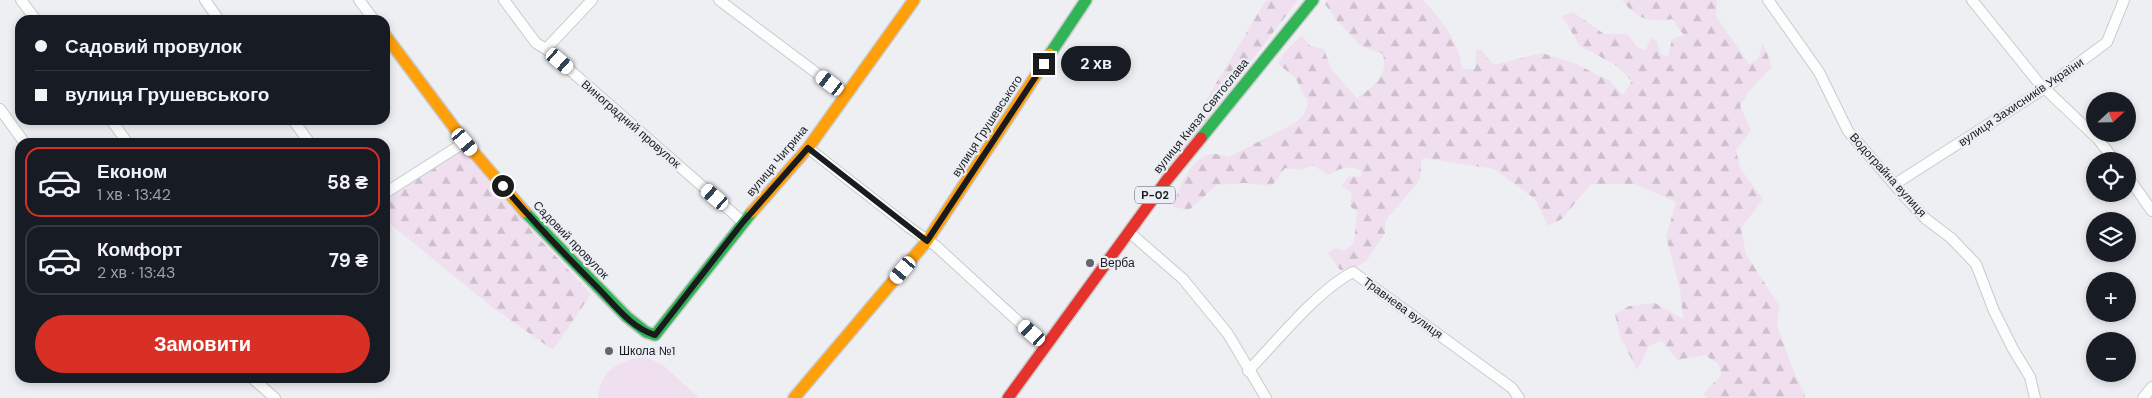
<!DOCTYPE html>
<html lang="uk">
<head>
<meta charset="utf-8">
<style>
  :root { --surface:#171b24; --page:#242831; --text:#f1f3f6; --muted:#9ea1a6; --line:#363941; --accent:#d93025 }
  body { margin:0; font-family:"DM Sans",sans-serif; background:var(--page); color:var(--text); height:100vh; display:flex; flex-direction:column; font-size:19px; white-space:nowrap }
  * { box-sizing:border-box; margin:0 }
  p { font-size:16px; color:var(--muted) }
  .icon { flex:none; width:28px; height:28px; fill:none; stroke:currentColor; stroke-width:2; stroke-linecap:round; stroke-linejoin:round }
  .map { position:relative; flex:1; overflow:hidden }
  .side { position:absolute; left:15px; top:138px; width:375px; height:245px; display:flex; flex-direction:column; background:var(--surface); border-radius:15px; box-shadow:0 2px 8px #0003 }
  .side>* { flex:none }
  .guide { position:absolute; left:15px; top:15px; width:375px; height:110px; border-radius:15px; box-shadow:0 2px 8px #0003; display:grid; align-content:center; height:110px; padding:0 20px; background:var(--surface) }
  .needle { width:32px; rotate:68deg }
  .buttons { position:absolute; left:2086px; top:92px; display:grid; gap:10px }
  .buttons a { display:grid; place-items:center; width:50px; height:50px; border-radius:50%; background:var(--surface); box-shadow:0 2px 8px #0003; font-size:25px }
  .end { position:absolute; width:22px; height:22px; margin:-11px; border:6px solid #1a1b1d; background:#fff; box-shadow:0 0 0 2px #fff }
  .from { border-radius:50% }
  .bubble { position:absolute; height:35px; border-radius:18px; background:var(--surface); box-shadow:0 2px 8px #0003; font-size:16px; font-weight:700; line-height:35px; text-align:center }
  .car { position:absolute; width:15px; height:30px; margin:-15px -8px; border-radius:6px; box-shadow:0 0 4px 1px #0007; background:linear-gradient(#fff 24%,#345 0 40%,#fff 0 76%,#345 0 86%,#fff 0) }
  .guide b { display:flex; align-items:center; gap:18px; height:48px; font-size:19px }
  .guide b+b { border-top:1px solid var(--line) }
  .guide i { width:12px; height:12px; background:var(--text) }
  ul { padding:9px 0 0; list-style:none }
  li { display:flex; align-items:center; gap:15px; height:70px; margin:0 10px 8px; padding:0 10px; border:2px solid var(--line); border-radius:15px }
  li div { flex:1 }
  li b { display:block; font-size:19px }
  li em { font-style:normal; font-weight:700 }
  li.active { border-color:var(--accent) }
  li>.icon { width:45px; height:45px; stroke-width:1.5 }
  .action { display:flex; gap:10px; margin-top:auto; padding:10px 20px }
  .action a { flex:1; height:58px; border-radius:30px; background:var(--accent); color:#fff; font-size:20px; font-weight:700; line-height:58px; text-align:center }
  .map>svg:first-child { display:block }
</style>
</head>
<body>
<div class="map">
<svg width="2152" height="398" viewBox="0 0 2152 398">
  <defs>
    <pattern id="forest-firs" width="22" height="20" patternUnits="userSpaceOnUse" patternTransform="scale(1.25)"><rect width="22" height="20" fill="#f0e0ef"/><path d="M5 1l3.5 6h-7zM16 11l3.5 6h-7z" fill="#cdc0cc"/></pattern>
  </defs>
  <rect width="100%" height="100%" fill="#edeff2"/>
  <path fill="#f0e0ef" d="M645 356 664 366 699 398H598C601 369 619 361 645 356Z"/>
  <g fill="url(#forest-firs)">
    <polygon points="1266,0 1298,0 1171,166 1167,161 1197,115"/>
    <path d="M1328 0H1423C1444 23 1456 38 1463 69H1475L1476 49 1481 50 1494 65 1542 53 1574 63 1610 81 1623 95 1632 81 1614 64 1580 46 1562 16 1573 12 1604 34H1627L1637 47 1646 50 1650 38 1657 41 1660 54 1668 57 1672 39 1684 35 1678 28 1673 19C1649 22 1637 20 1622 0H1717L1716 16 1749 64 1758 59 1763 43 1772 67 1750 90 1740 106 1751 130 1736 150 1740 168 1763 199 1741 228 1746 254 1780 307 1776 322 1792 367 1806 398H1707L1703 394 1722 374 1718 364 1705 355 1677 360 1662 341 1649 346 1637 370 1620 336 1615 314 1629 306 1655 303 1683 319 1680 289 1666 237 1676 202 1635 184H1591L1562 219 1548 226 1535 199 1494 169 1424 158 1421 161 1420 180 1385 221V233L1367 260 1356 268 1340 270 1328 253 1335 248 1345 250 1354 243 1357 212 1350 206 1352 193 1342 186 1349 176 1361 177V171C1349 164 1339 169 1328 175L1313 165 1300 170 1285 168 1272 186 1245 183 1217 185 1189 210 1173 207C1178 189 1192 154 1214 154 1219 154 1225 156 1229 157L1295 123 1304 115 1308 103 1295 77 1278 64 1283 54 1302 35 1310 46 1324 49 1331 69 1357 98C1374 86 1388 77 1383 54L1361 46 1338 22 1325 4Z"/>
    <polygon points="464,149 531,230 591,294 553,350 492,307 385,220 385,197"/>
  </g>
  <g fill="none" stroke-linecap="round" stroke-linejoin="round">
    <defs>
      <g id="street">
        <polyline points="21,0 36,20"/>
        <polyline points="205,0 219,20"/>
        <polyline points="359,0 374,20"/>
        <polyline points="504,0 536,43 546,49 743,222"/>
        <polyline points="719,0 846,95"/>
        <polyline points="1768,0 1819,72 1848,131 1905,197 1926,219 1951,238 1976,264 1994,311 2013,349 2030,377 2035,398"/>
        <polyline points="1972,0 2038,82 2098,139 2115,161"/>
        <polyline points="546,49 592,0"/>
        <polyline points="0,109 24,142"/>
        <polyline points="111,120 127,142"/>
        <polyline points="293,120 309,142"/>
        <polyline points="808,148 910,228 936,246 1045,346"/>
        <polyline points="2128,177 2152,211"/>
        <polyline points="1895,184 2045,88 2107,42 2124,0"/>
        <polyline points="385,193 465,142"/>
        <polyline points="1129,232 1183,279 1228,334 1266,398"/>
        <path d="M1248 371C1277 341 1318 290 1353 272L1512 388 1519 398"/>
        <polyline points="252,378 275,398"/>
        <polyline points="2143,398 2152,387"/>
      </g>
      <g id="fast">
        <polyline points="1050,54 1086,0"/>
        <polyline points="1201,138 1313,0"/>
        <polyline points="525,212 627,317 646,332 655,335 752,212"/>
      </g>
      <g id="slow">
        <polyline points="385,35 465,142 525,212"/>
        <polyline points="752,212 808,148 914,0"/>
        <polyline points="794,398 927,241 1050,54"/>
      </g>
      <polyline id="jam" points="1008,398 1166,181 1201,138"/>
    </defs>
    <use href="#street" stroke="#c9cacc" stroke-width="12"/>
    <use href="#fast" stroke="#c9cacc" stroke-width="14"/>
    <use href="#slow" stroke="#c9cacc" stroke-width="14"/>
    <use href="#jam" stroke="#c9cacc" stroke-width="14"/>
    <use href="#street" stroke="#fcfdfd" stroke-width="10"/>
    <use href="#fast" stroke="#30b455" stroke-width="11"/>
    <use href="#slow" stroke="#ff9f0a" stroke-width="11"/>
    <use href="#jam" stroke="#e5322d" stroke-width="11"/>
  </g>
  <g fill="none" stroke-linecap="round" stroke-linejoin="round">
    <path stroke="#1a1b1d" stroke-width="6" d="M503 186C533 221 564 254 597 287 614 304 631 328 655 335L743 222 808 148 927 241 1044 64"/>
  </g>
  <g fill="#646568" stroke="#ebeef4" stroke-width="2">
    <circle cx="1090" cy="263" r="5"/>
    <circle cx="609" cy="351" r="5"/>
  </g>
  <g text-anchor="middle" stroke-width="4.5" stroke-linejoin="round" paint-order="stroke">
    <rect fill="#ebeef4" stroke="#595a5e" stroke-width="1" x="1135" y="186.5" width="40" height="17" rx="4"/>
    <g font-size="11" font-weight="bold" fill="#1a1b1d">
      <text x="1155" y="199">Р-02</text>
    </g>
    <g font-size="12" fill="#1a1b1d" stroke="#ebeef4">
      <text transform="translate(2021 102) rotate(-34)" y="4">вулиця Захисників України</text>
      <text transform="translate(1201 116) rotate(-51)" y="4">вулиця Князя Святослава</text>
      <text transform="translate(631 124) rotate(41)" y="4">Виноградний провулок</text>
      <text transform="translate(987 126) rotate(-57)" y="4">вулиця Грушевського</text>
      <text transform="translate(777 161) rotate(-50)" y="4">вулиця Чигрина</text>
      <text transform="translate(1888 175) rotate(48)" y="4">Водограйна вулиця</text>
      <text transform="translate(571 240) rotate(46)" y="4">Садовий провулок</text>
      <text transform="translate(1403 308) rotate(36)" y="4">Травнева вулиця</text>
    </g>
    <g font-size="12" fill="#1a1b1d" stroke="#ebeef4" text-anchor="start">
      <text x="1100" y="267">Верба</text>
      <text x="619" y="355">Школа №1</text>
    </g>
  </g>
</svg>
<div class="buttons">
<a><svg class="needle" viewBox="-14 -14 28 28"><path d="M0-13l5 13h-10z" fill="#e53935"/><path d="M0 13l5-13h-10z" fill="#9ea1a6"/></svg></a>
<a><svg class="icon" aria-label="locate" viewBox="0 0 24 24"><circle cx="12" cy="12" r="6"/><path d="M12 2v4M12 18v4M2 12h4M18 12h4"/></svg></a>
<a><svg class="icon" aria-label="layers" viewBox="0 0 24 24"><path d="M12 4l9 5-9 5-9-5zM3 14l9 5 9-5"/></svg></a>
<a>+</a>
<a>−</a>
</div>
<i class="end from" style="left:503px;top:186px"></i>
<i class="end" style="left:1044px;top:64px"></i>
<div class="bubble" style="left:1061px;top:46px;width:70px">2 хв</div>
<i class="car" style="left:560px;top:61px;rotate:131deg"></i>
<i class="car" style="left:830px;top:83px;rotate:307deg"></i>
<i class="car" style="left:465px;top:142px;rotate:140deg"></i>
<i class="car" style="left:715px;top:197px;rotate:311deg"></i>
<i class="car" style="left:903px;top:270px;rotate:220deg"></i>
<i class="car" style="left:1032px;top:333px;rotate:312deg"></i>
<div class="guide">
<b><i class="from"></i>Садовий провулок</b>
<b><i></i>вулиця Грушевського</b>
</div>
<section class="side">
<ul>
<li class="active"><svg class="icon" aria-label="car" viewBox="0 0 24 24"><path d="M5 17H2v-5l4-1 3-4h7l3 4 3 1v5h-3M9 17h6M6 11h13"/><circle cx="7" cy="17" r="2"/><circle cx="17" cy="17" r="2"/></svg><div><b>Економ</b><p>1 хв · 13:42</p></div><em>58 ₴</em></li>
<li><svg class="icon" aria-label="car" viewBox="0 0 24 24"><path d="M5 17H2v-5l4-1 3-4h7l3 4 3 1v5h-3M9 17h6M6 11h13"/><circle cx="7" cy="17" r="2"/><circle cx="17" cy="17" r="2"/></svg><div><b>Комфорт</b><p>2 хв · 13:43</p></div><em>79 ₴</em></li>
</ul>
<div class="action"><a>Замовити</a></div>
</section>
</div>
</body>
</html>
